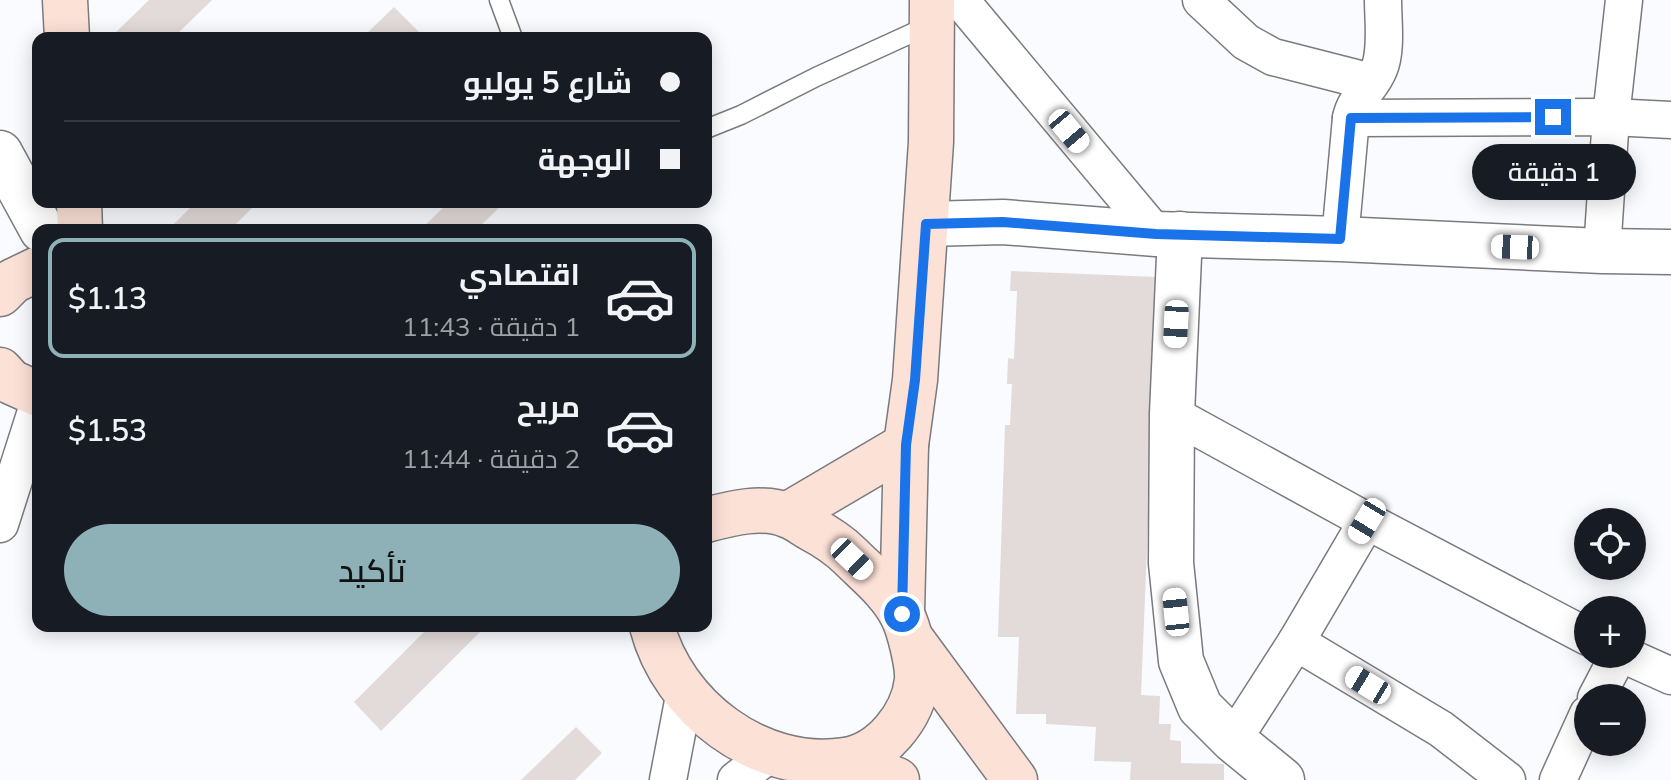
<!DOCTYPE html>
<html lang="ar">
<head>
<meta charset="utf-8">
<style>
  :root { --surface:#171b24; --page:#20242c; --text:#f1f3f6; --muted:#9ea1a6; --line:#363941; --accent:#8eb1b8 }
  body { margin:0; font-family:Mulish,Cairo,sans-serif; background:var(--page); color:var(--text); direction:rtl; height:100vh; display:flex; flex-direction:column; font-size:30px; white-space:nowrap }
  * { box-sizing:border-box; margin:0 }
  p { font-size:26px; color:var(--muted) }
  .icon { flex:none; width:44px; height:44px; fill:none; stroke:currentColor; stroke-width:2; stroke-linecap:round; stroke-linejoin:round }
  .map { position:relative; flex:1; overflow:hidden; direction:ltr }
  .sheet { position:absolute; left:32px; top:224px; width:680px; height:408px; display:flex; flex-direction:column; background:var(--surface); border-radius:16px; box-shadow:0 4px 20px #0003; direction:rtl }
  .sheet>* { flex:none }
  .hud { position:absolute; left:32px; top:32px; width:680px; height:176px; border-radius:16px; box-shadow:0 4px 20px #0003; direction:rtl; display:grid; align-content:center; height:176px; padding:0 32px; background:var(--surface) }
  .tools { position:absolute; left:1574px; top:508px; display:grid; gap:16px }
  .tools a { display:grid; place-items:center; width:72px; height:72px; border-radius:50%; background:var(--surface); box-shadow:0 4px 20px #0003; font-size:40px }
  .end { position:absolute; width:36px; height:36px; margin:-18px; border:10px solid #1a73e8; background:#fff; box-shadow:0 0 0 4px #fff }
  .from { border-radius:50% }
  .bubble { position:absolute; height:56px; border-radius:28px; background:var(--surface); box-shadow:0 4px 20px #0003; font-size:26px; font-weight:600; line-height:56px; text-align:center; direction:rtl }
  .car { position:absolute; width:24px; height:48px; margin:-24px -12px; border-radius:10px; box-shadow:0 0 6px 2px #0007; background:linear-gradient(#fff 24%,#345 0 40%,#fff 0 76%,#345 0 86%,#fff 0) }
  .hud b { display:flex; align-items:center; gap:28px; height:76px; font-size:30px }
  .hud b+b { border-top:2px solid var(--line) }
  .hud i { width:20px; height:20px; background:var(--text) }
  ul { padding:14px 0 0; list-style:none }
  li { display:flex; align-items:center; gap:24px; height:120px; margin:0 16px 12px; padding:0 16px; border:4px solid transparent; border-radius:16px }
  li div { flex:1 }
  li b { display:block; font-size:30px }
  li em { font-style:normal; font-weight:600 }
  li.selected { border-color:var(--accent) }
  li>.icon { width:72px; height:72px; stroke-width:1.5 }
  .action { display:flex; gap:16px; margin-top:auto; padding:16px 32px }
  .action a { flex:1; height:92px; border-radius:48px; background:var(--accent); color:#111; font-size:32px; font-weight:600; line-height:92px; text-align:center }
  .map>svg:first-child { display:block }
</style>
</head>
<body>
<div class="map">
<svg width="1671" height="780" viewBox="0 0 1671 780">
  <rect width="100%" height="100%" fill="#fafbfe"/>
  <g fill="#e2dbd9">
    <polygon points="149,0 212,0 173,38 110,38"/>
    <polygon points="394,7 425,38 362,38"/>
    <polygon points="196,202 258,202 230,230 168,230"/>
    <polygon points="449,202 505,202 476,230 420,230"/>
    <polygon points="1011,271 1158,277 1141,695 1160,696 1159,724 1171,724 1170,740 1181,741 1181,763 1224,764 1224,780 1130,780 1131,762 1094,761 1096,727 1046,724 1046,714 1016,714 1019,637 998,637 1005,425 1010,425 1012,384 1007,384 1008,358 1014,359 1017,291 1010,291"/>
    <polygon points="430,626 486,626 381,731 354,702"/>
    <polygon points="576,727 602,753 575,780 521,780"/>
  </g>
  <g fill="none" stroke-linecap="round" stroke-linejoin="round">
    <defs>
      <g id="service">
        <polyline points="499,0 513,38"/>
        <polyline points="706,129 741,115 816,77 932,24"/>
      </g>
      <g id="minor">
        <polyline points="1201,0 1246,42 1273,57 1371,82"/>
        <polyline points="967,8 1156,234"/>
        <polyline points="1351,118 1611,117 1671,120"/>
        <path d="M1340 239 1351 118C1355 98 1372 87 1379 69 1387 51 1383 20 1383 0"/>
        <polyline points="1602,251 1611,117 1624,0"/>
        <polyline points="1172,414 1367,521 1588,637"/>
        <polyline points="0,524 38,405"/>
        <polyline points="1296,642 1367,521"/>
        <polyline points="1622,654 1671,676"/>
        <polyline points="1596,698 1619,654"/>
        <polyline points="1233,740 1296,642 1441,729 1507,780"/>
        <polyline points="668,780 685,691"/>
        <polyline points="736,780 772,752"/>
        <polyline points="1558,780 1588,714"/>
      </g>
      <g id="tertiary">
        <polyline points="0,153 42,230"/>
        <polyline points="926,224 1003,222 1156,234 1340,239 1602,251 1671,252"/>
        <polyline points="1180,234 1172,414 1171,563 1181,661 1200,707 1233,740 1282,780"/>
      </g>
      <g id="secondary">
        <polyline points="65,0 67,38"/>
        <polyline points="79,202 80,230"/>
        <polyline points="0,294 13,281 38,269"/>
        <polyline points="0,370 11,382 38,394"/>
        <polyline points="787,515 906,445"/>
        <polyline points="902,614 906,445 915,380 931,142 932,0"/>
        <path d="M652 626C673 707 759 773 845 760 882 755 913 716 917 680 918 665 909 628 902 615 890 591 868 574 850 556 838 544 825 536 810 528 803 524 797 519 789 516 763 505 732 513 706 520"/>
        <polyline points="912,640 1015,780"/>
        <polyline points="847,760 897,780"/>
      </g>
    </defs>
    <use href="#service" stroke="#7a7a7f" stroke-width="21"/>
    <use href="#minor" stroke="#7a7a7f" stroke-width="39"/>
    <use href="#tertiary" stroke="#7a7a7f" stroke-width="47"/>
    <use href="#secondary" stroke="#7a7a7f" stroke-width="47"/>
    <use href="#service" stroke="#fff" stroke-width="18"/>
    <use href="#minor" stroke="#fff" stroke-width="36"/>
    <use href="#tertiary" stroke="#fff" stroke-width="44"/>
    <use href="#secondary" stroke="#fce1d7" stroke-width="44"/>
  </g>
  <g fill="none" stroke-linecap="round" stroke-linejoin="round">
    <polyline stroke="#1a73e8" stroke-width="10" points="902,614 906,445 915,380 926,224 1003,222 1156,234 1340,239 1351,118 1553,117"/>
  </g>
</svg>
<div class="tools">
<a><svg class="icon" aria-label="locate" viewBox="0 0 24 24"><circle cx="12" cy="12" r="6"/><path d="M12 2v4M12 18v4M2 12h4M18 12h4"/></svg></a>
<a>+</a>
<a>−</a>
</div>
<i class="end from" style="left:902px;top:614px"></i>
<i class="end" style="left:1553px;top:117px"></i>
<div class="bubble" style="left:1472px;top:144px;width:164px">1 دقيقة</div>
<i class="car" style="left:1069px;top:131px;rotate:140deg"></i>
<i class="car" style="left:1515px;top:247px;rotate:272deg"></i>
<i class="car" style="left:1176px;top:324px;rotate:183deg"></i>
<i class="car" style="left:1367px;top:521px;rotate:211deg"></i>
<i class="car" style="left:852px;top:559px;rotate:134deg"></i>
<i class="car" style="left:1176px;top:612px;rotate:354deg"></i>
<i class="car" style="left:1368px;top:685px;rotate:301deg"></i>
<div class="hud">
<b><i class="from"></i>شارع 5 يوليو</b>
<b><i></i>الوجهة</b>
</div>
<section class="sheet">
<ul>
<li class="selected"><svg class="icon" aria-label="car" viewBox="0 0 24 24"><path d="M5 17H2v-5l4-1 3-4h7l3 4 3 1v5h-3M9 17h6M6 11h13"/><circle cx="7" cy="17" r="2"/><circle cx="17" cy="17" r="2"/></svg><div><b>اقتصادي</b><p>1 دقيقة · 11:43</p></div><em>$1.13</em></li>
<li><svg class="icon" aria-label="car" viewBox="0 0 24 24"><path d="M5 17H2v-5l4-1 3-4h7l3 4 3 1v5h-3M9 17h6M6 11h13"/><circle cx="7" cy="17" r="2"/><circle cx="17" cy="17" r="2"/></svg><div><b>مريح</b><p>2 دقيقة · 11:44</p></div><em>$1.53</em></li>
</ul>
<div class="action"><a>تأكيد</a></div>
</section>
</div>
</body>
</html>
